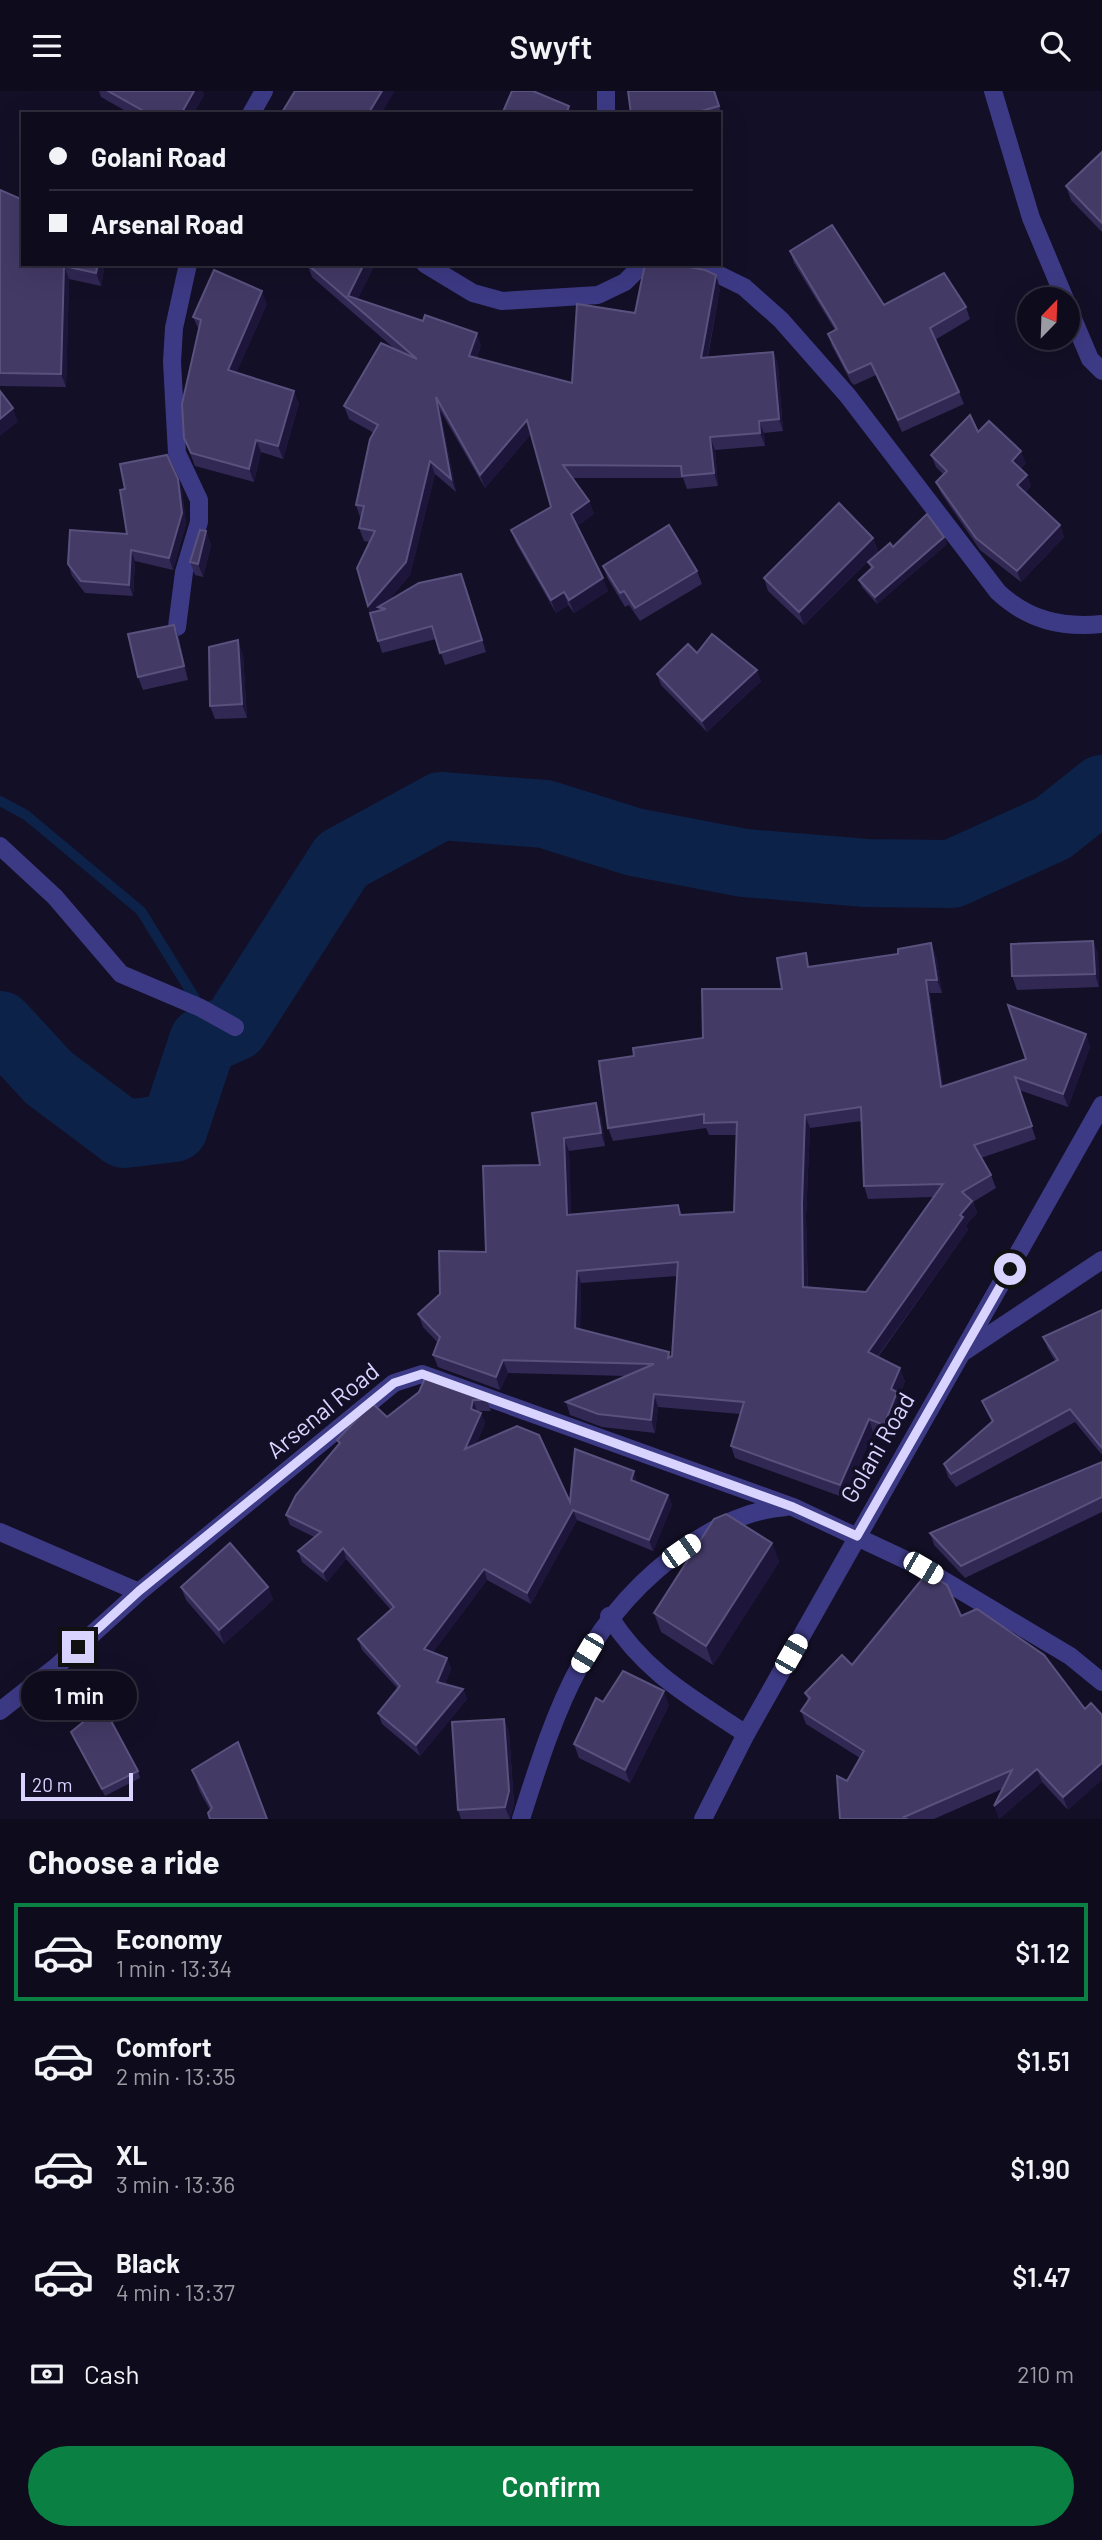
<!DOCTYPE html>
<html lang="en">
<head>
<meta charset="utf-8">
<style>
  :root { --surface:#0e0b1c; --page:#171425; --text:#f1f3f6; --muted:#9b9ba3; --line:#2e2b3b; --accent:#0b8043 }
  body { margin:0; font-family:Barlow,sans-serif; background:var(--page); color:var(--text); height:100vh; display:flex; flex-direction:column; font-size:26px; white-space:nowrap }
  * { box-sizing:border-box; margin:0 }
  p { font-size:23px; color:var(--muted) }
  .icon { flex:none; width:38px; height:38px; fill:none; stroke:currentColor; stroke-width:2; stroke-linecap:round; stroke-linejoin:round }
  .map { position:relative; height:1728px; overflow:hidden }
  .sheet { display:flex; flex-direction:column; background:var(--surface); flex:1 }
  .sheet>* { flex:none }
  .top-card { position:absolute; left:21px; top:21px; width:700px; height:154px; border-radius:0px; box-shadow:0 7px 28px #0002,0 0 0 2px var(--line); display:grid; align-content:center; height:154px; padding:0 28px; background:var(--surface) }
  .needle { width:46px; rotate:23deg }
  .controls { position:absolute; left:1017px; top:196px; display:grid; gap:14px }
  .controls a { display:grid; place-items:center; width:63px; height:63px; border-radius:50%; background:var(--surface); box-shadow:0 7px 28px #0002,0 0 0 2px var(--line); font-size:35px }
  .scale { position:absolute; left:21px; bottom:18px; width:112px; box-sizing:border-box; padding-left:7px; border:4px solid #d9d4ff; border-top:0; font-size:19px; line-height:24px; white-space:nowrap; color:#d9d4ff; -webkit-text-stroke:5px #130f26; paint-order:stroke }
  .end { position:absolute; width:32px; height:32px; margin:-16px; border:9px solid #d9d4ff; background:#111; box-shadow:0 0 0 4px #111 }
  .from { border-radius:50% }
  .bubble { position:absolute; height:49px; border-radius:24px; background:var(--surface); box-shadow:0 7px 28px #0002,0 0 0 2px var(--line); font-size:23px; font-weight:600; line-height:49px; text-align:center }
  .car { position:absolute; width:21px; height:42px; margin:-21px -10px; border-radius:9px; box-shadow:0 0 5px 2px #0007; background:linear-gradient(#fff 24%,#345 0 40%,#fff 0 76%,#345 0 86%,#fff 0) }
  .top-card b { display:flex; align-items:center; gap:24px; height:66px; font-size:26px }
  .top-card b+b { border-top:2px solid var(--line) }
  .top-card i { width:18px; height:18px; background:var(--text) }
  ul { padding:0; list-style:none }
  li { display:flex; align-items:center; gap:21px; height:98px; margin:0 14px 10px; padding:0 14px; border:4px solid transparent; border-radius:0px }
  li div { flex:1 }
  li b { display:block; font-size:26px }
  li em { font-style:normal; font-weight:600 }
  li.selected { border-color:var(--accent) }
  li>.icon { width:63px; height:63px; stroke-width:1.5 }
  h2 { padding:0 28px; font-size:32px; line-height:84px }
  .pay { display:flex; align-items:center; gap:18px; height:77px; padding:0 28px; font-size:26px }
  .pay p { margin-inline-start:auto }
  .primary-button { display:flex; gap:14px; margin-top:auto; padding:14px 28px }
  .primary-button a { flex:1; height:80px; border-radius:42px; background:var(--accent); color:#fff; font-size:28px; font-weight:600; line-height:80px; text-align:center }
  header { display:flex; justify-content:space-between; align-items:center; height:91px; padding:0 28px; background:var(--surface); font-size:32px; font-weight:600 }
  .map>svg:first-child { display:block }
</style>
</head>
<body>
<header><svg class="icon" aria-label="menu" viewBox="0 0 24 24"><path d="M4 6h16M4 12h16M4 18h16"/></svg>Swyft<svg class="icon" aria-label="search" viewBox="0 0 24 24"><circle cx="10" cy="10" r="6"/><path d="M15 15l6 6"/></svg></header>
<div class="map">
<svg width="1102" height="1728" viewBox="0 0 1102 1728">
  <rect width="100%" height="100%" fill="#130f26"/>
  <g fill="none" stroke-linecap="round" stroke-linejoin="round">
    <polyline stroke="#0c2248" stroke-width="10" points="0,710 26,724 141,820 201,917 203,950"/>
    <polyline stroke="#0c2248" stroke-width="68" points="0,934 49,987 124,1043 174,1037 203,950 235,936 342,769 441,715 545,723 634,751 744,772 866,782 952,783 1053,737 1102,698"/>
    <g stroke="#3d3a85" stroke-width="18">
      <polyline points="993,0 1031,127 1065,208"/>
      <polyline points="251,23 264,0"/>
      <polyline points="606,23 606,0"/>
      <polyline points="425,173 473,202 502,210 598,204 625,191 643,173"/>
      <path d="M697 173 744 196 781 229 848 305 998 501C1028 529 1061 537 1102 533"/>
      <polyline points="1068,216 1090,268 1102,280"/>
      <polyline points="177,536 184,481 199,431 199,409 177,362 172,271 174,237 188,173"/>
      <polyline points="0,755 55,806 121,883 201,917 235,936"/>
      <polyline points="965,1260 1102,1169"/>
      <polyline points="0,1441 139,1501"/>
      <path d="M609 1525C646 1583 691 1606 746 1643"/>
      <polyline points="0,1620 57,1575 139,1501 394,1292 422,1283 793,1416 923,1477 1070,1565 1102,1591"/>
      <path d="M521 1728C557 1614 586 1525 689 1454 720 1433 749 1419 786 1416"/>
      <polyline points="703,1728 746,1643 1102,1014"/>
    </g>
  </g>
  <g fill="#312854" fill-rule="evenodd">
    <polygon points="99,0 202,0 204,4 193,23 131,23 101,6"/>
    <polygon points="715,0 723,28 719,29 719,23 631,23"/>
    <polygon points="1102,61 1102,141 1071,109 1066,95"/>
    <polygon points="0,99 23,173 105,173 101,195 69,188 66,296 0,295"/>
    <polygon points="790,160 884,214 966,216 970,228 935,249 959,301 964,313 902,341 876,284 854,294 851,291 832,255 828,243 835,239 794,172"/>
    <polygon points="307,173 372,173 373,177 357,209 481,254 477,267 572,292 635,222 720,197 708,266 773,261 778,274 783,340 764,342 765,355 715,359 718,395 687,398 683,387 573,387 589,410 594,423 577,435 608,500 574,522 568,514 556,522 516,452 511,439 551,416 531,343 485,397 440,319 456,401 435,383 410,484 387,511 466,495 486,561 445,574 436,548 382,562 368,515 370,451 364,450 359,437 361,427 360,426 356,414 374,342 349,328 344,315 396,259 312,186"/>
    <polygon points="267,213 236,282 299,312 283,368 261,361 254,391 195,375 184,347 199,239 193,226"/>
    <polygon points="978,341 1026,372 1020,378 1027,384 1031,395 1025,402 1060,434 1064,446 1021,491 980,459 941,402 936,391 943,383 936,376 931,364"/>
    <polygon points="178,388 182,399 186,433 173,479 135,470 133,505 85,502 72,485 68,473 127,443"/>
    <polygon points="206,440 211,454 203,486 195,484 190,471"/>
    <polygon points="944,446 947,453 877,513 862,496 859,489 871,478 868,471 893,456"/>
    <polygon points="873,447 878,460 804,534 768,500 764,487"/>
    <polygon points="603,475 697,480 702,493 640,530 629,514 625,516 608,488"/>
    <polygon points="174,534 179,547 188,589 143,599 138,586"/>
    <polygon points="697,562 761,590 707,641 661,594 657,583"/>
    <polygon points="243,563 247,627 215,628 210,615"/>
    <polygon points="1093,850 1098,863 1099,896 1017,899 1012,885"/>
    <path d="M936 865 942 902H930L943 995 1026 968 1086 943 1090 956 1068 1016 1019 999 1036 1048 981 1067 991 1084 996 1097 973 1111 977 1122 966 1134 968 1139 878 1266 905 1290 899 1305 902 1313 888 1347 873 1341 845 1407 735 1367 731 1355 740 1323 658 1316 655 1342 602 1336 570 1324 566 1311 626 1285 508 1282 500 1299 438 1276 433 1264 438 1252 423 1236 418 1223 486 1161 540 1074 532 1022 601 1025 605 1055 569 1060 571 1124 678 1114 682 1124 734 1121 736 1044H709L706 1037 613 1050 608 1037 634 965 703 947 782 898 810 875ZM862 1030 864 1095 868 1108 933 1106 866 1201 808 1196 806 1126 810 1037ZM677 1185 672 1265 670 1266 669 1261 580 1238 581 1192Z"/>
    <polygon points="1102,1219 1102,1364 1075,1331 956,1396 948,1386 944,1373 992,1331 987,1322 982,1310 1055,1270 1048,1258 1043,1246"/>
    <polygon points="419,1301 487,1309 491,1320 477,1320 481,1322 485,1332 476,1353 570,1411 637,1391 668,1404 672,1414 653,1460 577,1429 531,1513 487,1489 433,1561 447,1567 451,1578 445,1593 463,1598 467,1608 420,1665 382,1633 378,1622 398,1598 362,1559 358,1548 391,1519 346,1468 327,1491 302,1471 298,1460 314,1446 290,1434 286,1424 339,1354 337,1349 387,1326"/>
    <polygon points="1102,1371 1102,1421 965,1487 934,1454 930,1442"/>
    <polygon points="772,1452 779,1471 713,1574 661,1541 654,1522"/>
    <polygon points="181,1496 268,1496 273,1509 224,1553 186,1509"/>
    <polygon points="961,1525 1044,1564 1068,1719 1042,1691 999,1728 1002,1698 934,1728 840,1728 847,1690 860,1667 806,1633 801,1620 808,1610 805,1602 852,1574"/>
    <polygon points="603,1611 669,1614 630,1692 579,1667 574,1653"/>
    <polygon points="504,1628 509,1641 514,1713 510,1728 461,1728 458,1719"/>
    <polygon points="71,1641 138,1680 140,1687 105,1705 74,1648"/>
    <polygon points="192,1679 267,1728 210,1719 200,1701"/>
  </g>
  <g fill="#1d163a">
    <polygon points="194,0 202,0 204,4 193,23 181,23"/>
    <polygon points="382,0 395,0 381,23 368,23"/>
    <polygon points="569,15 572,23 566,23"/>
    <polygon points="98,173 105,173 101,195 96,182"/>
    <polygon points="364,173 372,173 373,177 355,214 348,205"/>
    <polygon points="64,175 69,188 66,296 61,283"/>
    <polygon points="716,184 720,197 705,279 701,267"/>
    <polygon points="262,200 267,213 232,292 228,279"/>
    <polygon points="477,242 481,254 474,277 469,265"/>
    <polygon points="773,261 778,274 783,340 779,328"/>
    <polygon points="294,300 299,312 283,368 278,355"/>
    <polygon points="436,306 440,319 456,401 451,388"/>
    <polygon points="13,317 18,331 0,345 0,328"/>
    <polygon points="527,329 532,342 485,397 480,384"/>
    <polygon points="759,330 764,342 765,355 760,342"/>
    <polygon points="710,346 715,359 718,395 714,382"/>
    <polygon points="256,349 261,361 254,391 249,378"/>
    <polygon points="1021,360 1026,372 1016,382 1012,370"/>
    <polygon points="430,370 435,383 410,484 382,517 378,516 379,520 373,528 368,515"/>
    <polygon points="1027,384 1031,395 1021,406 1017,394"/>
    <polygon points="178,388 182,399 186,433 173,479 169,467"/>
    <polygon points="589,410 594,423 576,436 571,423"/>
    <polygon points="1060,434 1064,446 1021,491 1017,480"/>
    <polygon points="206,440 211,454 203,486 198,473"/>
    <polygon points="944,446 947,453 877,513 875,506"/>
    <polygon points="873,447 878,460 804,534 799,521"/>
    <polygon points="131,459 135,470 133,505 129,494"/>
    <polygon points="603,487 608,500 574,522 569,509"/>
    <polygon points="564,501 568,514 556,522 551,509"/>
    <polygon points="174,534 179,547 188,589 184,575"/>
    <polygon points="238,549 243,563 247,627 242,613"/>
    <polygon points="757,579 761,590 707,641 702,630"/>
    <polygon points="1093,850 1098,863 1099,896 1095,883"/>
    <polygon points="931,852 936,865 942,902 937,889"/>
    <polygon points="926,889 930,902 945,1009 941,996"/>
    <polygon points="1086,943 1090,956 1068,1016 1063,1003"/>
    <polygon points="596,1012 601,1025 605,1055 601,1042"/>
    <polygon points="805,1024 810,1037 806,1126 808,1209 803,1196 802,1113"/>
    <polygon points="564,1047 569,1060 572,1137 567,1124"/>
    <polygon points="972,1110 977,1122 966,1134 968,1139 872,1273 868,1261 960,1124"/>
    <polygon points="577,1180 581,1192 580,1250 575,1237"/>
    <polygon points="503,1269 508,1282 500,1299 496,1286"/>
    <polygon points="900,1277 905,1290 899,1305 902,1313 888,1347 884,1334 891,1298"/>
    <polygon points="654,1303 658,1316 655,1342 651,1329"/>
    <polygon points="473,1309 477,1320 471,1318"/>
    <polygon points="481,1322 485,1332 469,1368 465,1358"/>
    <polygon points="869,1328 873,1341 845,1407 840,1394"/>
    <polygon points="634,1380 637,1391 631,1389"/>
    <polygon points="668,1404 672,1414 653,1460 649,1449"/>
    <polygon points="573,1419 577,1429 531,1513 527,1502"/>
    <polygon points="772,1452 779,1471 713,1574 706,1555"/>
    <polygon points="343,1457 346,1468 327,1491 323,1481"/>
    <polygon points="484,1478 487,1489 428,1568 424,1558"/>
    <polygon points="268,1496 273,1509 224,1553 219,1539"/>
    <polygon points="447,1567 451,1578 441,1602 437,1591"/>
    <polygon points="463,1598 467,1608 420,1665 416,1654"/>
    <polygon points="664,1600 669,1614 630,1692 625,1679"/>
    <polygon points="504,1628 509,1641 514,1713 510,1728 505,1716"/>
    <polygon points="1102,1672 1102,1689 1068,1719 1063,1706"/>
    <polygon points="1037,1678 1042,1691 999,1728 994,1715"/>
  </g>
  <g fill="#433a66" stroke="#5a527e" stroke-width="2" fill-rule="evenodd">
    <polygon points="108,0 194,0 181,23 149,23"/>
    <polygon points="295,0 382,0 368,23 281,23"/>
    <polygon points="512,0 533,0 569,15 566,23 502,23"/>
    <polygon points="628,0 714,0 719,15 691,23 631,23"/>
    <polygon points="1102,61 1102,132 1066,95"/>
    <polygon points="0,99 23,109 23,173 98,173 96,182 64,175 61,283 0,282"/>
    <polygon points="832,134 884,214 944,182 966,216 930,237 959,301 898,329 871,272 849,282 847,279 828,243 837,238 790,160"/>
    <polygon points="307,173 364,173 348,205 423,230 425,224 477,242 469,265 572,292 577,213 635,222 645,173 673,173 705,179 716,184 701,267 773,261 779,328 759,330 760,342 710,346 714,382 682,385 681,375 563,374 589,410 571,423 603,487 569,509 564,501 551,509 511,439 551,416 527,329 480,384 436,306 451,388 430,370 406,471 368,515 357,477 375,440 359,437 364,415 356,414 370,348 378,334 344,315 381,252 417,268"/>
    <polygon points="214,179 262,200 228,279 294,300 278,355 256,349 249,378 191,362 184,347 182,313 201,229 193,226"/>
    <polygon points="0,300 13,317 0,328"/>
    <polygon points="970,324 978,341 989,330 1021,360 1012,370 1027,384 1017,394 1060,434 1017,480 976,447 936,391 947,380 931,364"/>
    <polygon points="167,364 178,388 182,422 169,467 131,459 129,494 81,490 68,473 70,439 127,443 120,399 125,398 120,373"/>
    <polygon points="839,412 873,447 799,521 764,487"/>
    <polygon points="927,423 944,446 875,506 859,489 873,476 868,471 890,452 893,456"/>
    <polygon points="669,434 697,480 635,517 624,500 620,502 603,475"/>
    <polygon points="200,439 206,440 198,473 190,471"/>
    <polygon points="461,483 482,549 440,562 432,535 378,550 370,522 386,518 378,516 419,492"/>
    <polygon points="174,534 184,575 138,586 128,543"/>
    <polygon points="712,543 757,579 702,630 657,583 688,553 697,562"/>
    <polygon points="238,549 242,613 210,615 209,556"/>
    <polygon points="1093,850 1095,883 1012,885 1011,853"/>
    <path d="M931 852 937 889H926L941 996 1026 968 1008 914 1086 943 1063 1003 1015 986 1032 1035 974 1054 991 1084 962 1101 972 1110 960 1124 963 1126 868 1261 900 1277 891 1298 897 1301 884 1334 869 1328 840 1394 731 1355 744 1311 654 1303 651 1329 598 1323 566 1311 654 1273 503 1269 496 1286 433 1264 440 1246 418 1223 440 1203 439 1160 486 1161 483 1075 540 1074 532 1022 596 1012 601 1042 564 1047 567 1124 678 1114 680 1124 734 1121 737 1031 704 1032V1023L608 1037 599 970 634 965 633 957 703 947 702 898H782L777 867 806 862 808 876 898 863V858ZM861 1016 864 1095 943 1093 866 1201 803 1196 802 1113 805 1024ZM678 1171 672 1265 668 1267 669 1261 575 1237 577 1180Z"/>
    <polygon points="1102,1219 1102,1357 1070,1318 951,1383 944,1373 993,1330 982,1310 1058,1269 1043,1246"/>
    <polygon points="425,1287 487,1309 473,1309 471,1318 481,1322 465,1358 517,1335 539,1344 570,1411 575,1358 634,1380 631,1389 668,1404 649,1449 573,1419 527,1502 484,1478 424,1558 447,1567 437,1591 463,1598 416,1654 378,1622 400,1595 358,1548 394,1516 343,1457 323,1481 298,1460 321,1441 286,1424 296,1404 340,1352 337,1349 372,1312 387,1326 419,1301"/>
    <polygon points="1102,1371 1102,1406 961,1475 930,1442"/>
    <polygon points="726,1423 772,1452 706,1555 654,1522 714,1428"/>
    <polygon points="230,1452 268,1496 219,1539 181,1496"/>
    <polygon points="927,1482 947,1494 961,1525 977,1518 1044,1564 1085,1618 1091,1612 1102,1624 1102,1672 1063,1706 1037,1678 994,1715 1012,1679 904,1726 907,1728 840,1728 837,1685 847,1690 864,1660 801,1620 810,1607 805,1602 842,1564 852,1574"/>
    <polygon points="623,1580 664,1600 625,1679 574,1653 596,1607 603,1611"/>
    <polygon points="103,1615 138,1680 102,1698 71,1641"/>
    <polygon points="504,1628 509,1700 505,1716 458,1719 452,1631"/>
    <polygon points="238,1651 267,1728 210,1728 208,1722 212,1717 192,1679"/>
  </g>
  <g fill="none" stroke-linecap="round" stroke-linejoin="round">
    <polyline stroke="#d9d4ff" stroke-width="9" points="78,1556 139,1500 394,1292 422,1283 793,1416 857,1445 1010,1178"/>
  </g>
  <g text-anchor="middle" stroke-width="7" stroke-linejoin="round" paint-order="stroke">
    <g font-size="24" fill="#d9d4ff" stroke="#130f26">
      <text transform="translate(323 1320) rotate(-39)" y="8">Arsenal Road</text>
      <text transform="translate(878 1357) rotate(-60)" y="8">Golani Road</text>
    </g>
  </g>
</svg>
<div class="controls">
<a><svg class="needle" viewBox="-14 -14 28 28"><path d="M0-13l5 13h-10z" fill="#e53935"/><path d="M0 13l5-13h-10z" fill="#9b9ba3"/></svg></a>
</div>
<div class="scale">20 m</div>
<i class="end from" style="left:1010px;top:1178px"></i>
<i class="end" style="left:78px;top:1556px"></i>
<div class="bubble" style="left:21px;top:1580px;width:116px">1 min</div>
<i class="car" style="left:681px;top:1460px;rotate:55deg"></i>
<i class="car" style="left:923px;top:1477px;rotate:120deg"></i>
<i class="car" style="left:587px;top:1562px;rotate:211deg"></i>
<i class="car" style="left:791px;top:1563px;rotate:30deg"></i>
<div class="top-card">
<b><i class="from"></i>Golani Road</b>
<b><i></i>Arsenal Road</b>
</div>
</div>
<section class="sheet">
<h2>Choose a ride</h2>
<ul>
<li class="selected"><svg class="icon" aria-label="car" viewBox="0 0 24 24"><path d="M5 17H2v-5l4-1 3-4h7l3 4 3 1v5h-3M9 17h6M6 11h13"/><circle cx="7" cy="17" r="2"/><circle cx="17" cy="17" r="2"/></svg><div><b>Economy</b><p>1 min · 13:34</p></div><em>$1.12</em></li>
<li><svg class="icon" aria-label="car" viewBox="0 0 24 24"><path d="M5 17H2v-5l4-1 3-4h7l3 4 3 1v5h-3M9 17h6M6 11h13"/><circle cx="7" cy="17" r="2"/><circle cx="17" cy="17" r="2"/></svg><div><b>Comfort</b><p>2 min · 13:35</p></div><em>$1.51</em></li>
<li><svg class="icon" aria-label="car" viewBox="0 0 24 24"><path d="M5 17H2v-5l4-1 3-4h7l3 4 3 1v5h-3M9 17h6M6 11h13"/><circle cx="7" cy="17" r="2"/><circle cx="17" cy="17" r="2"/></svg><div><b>XL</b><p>3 min · 13:36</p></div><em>$1.90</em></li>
<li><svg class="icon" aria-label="car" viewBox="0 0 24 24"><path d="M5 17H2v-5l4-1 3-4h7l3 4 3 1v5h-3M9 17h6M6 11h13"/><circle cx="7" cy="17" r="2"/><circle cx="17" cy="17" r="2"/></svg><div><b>Black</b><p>4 min · 13:37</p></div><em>$1.47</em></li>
</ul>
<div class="pay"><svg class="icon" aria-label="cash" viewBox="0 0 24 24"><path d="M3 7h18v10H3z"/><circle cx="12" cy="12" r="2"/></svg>Cash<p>210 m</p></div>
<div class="primary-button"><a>Confirm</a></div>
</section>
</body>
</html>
